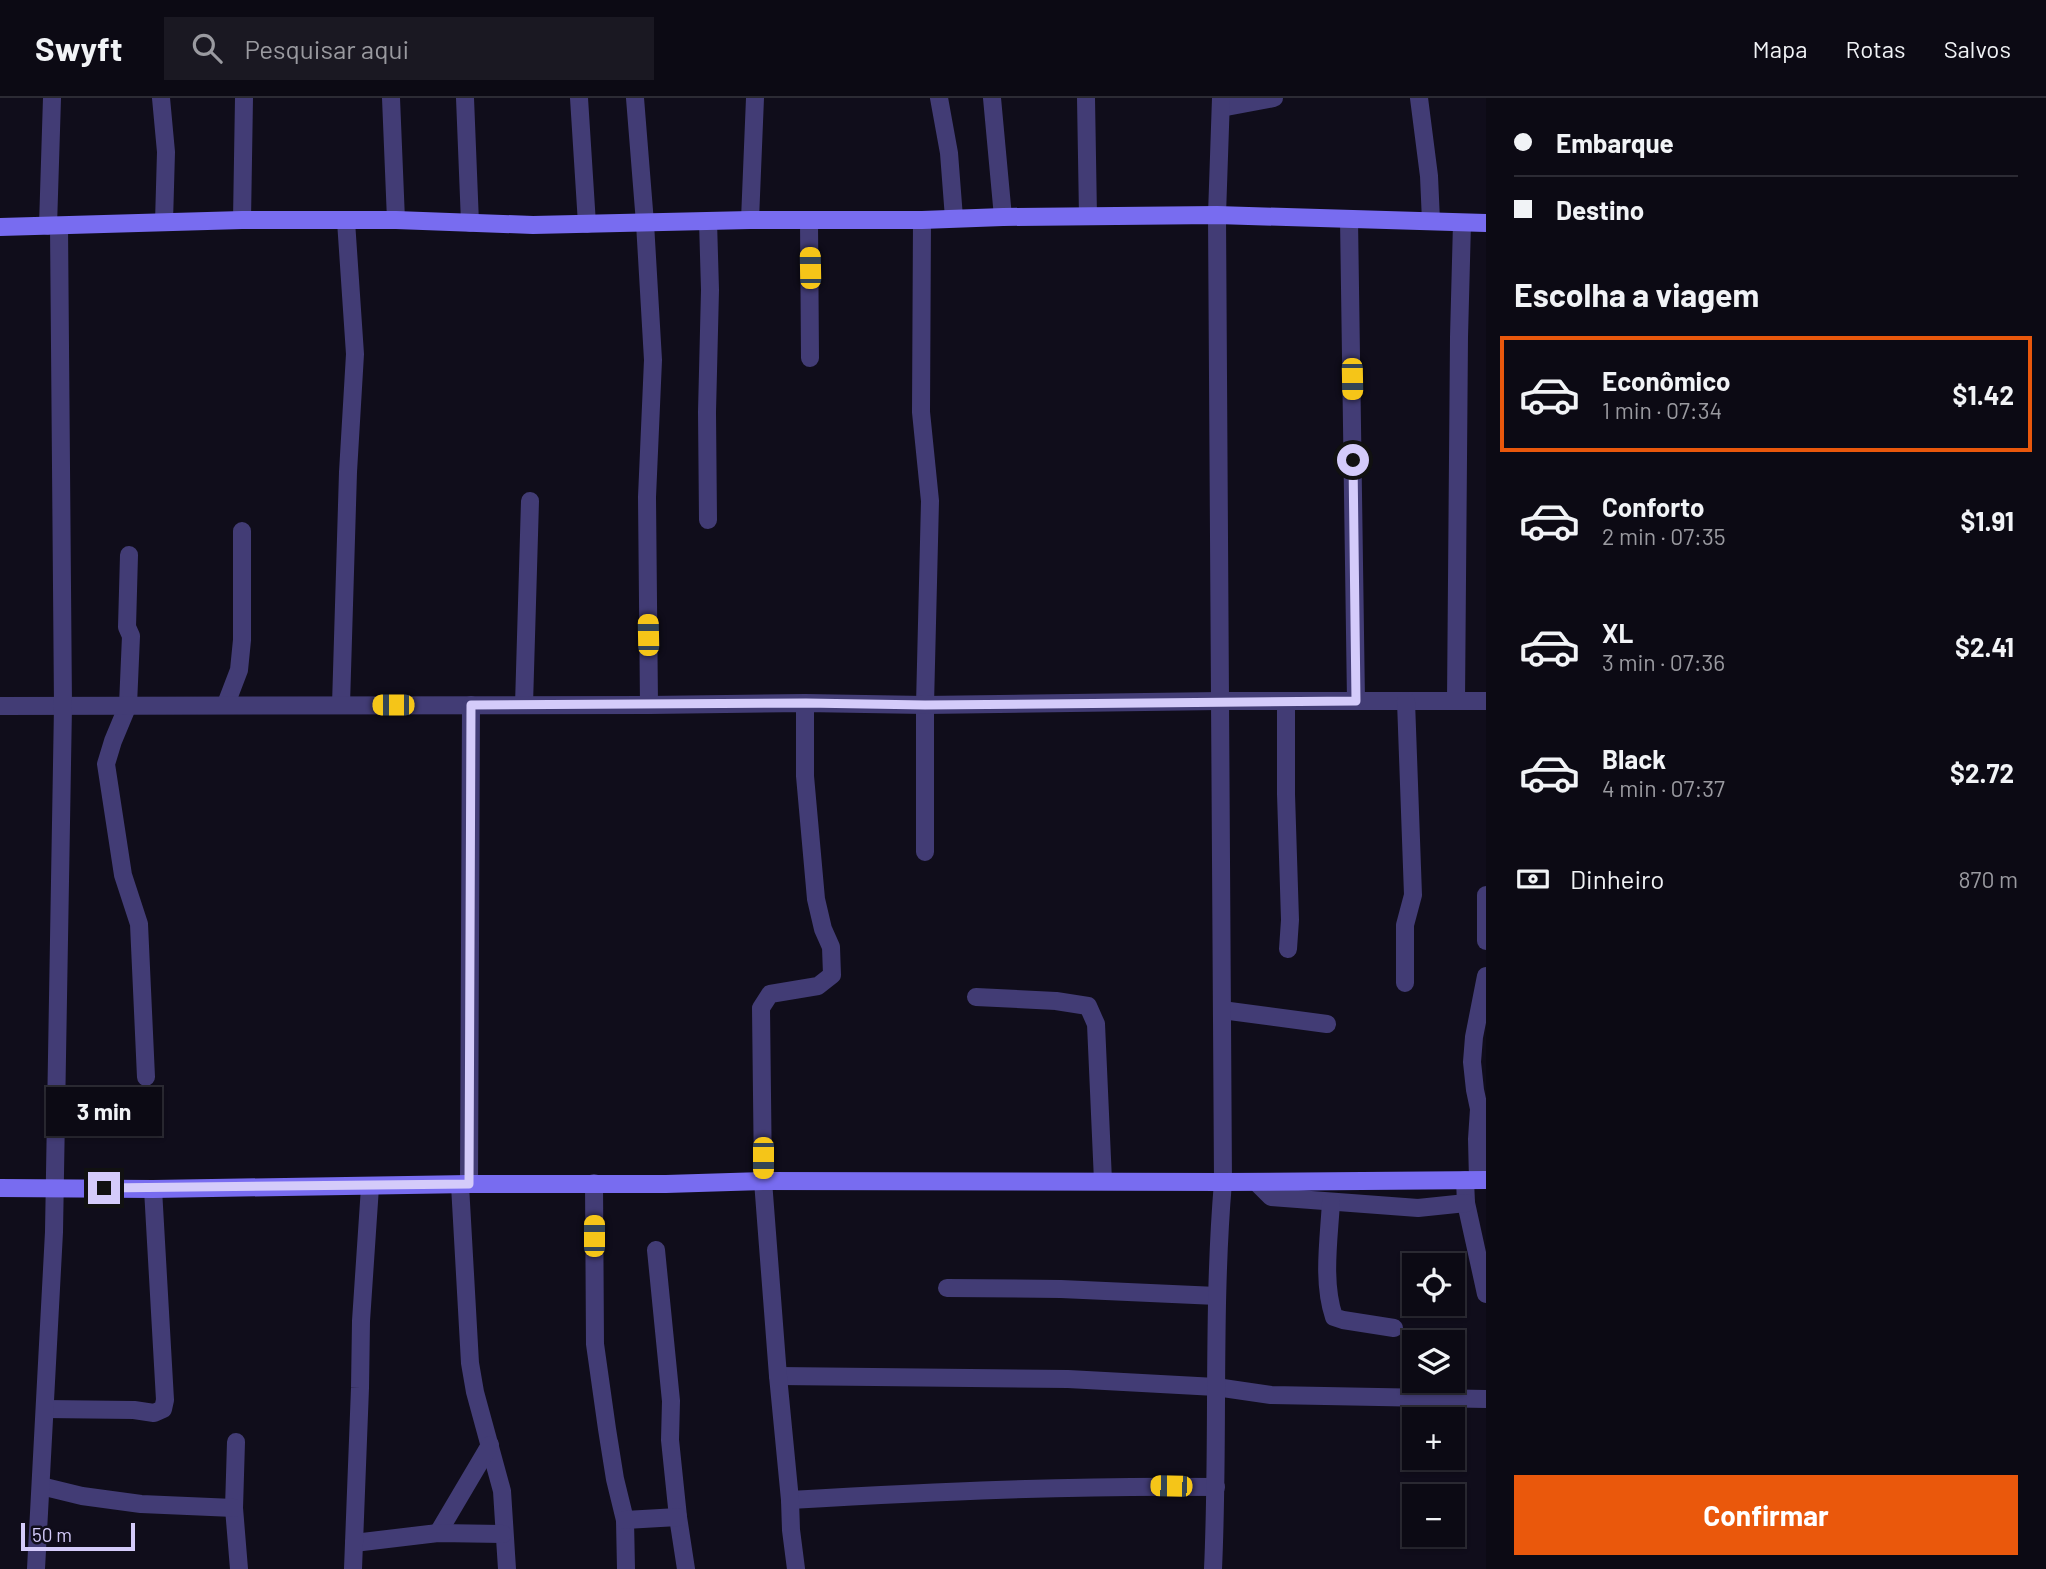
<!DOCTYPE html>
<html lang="pt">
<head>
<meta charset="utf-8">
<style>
  :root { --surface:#0c0a14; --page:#1a1822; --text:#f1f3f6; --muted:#9a9aa0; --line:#2c2b34; --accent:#ea580c }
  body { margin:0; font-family:Barlow,sans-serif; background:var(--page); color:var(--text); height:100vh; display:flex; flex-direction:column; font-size:26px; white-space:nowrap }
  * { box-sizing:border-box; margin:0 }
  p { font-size:23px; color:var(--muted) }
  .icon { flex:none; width:38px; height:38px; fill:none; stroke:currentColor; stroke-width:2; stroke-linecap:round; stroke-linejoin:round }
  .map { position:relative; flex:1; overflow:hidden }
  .drawer { display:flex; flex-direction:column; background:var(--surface); width:560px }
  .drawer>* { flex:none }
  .hud { display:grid; align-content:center; height:154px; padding:0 28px; background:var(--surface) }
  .fabs { position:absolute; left:1402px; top:1155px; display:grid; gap:14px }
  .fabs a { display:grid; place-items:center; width:63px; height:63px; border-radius:0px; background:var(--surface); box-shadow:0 2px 5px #0004,0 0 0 2px var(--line); font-size:35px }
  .scale { position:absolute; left:21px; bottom:18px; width:114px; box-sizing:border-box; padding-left:7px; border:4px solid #d4cbfa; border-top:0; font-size:19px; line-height:24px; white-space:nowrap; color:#d4cbfa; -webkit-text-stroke:5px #100d1b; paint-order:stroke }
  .end { position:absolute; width:32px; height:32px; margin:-16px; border:9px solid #d4cbfa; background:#111; box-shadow:0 0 0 4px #111 }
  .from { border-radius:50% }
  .bubble { position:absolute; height:49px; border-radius:0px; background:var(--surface); box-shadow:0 2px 5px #0004,0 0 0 2px var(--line); font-size:23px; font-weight:700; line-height:49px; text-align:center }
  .car { position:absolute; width:21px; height:42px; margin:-21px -10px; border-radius:9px; box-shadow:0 0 5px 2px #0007; background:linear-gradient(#f5c518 24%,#345 0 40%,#f5c518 0 76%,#345 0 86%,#f5c518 0) }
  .hud b { display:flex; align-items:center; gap:24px; height:66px; font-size:26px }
  .hud b+b { border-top:2px solid var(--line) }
  .hud i { width:18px; height:18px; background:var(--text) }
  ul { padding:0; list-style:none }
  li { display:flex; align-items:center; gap:21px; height:116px; margin:0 14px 10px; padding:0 14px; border:4px solid transparent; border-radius:0px }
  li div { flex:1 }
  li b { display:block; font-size:26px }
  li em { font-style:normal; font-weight:700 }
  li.current { border-color:var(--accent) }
  li>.icon { width:63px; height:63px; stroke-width:1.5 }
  h2 { padding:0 28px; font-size:32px; line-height:84px }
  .pay { display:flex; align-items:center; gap:18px; height:77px; padding:0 28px; font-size:26px }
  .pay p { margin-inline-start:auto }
  .button { display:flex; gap:14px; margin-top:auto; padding:14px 28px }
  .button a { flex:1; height:80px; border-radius:0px; background:var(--accent); color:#fff; font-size:28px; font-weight:700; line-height:80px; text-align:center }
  header { display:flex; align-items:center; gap:42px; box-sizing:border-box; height:98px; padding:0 35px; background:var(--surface); border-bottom:2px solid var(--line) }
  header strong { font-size:33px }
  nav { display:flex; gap:38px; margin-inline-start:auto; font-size:24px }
  .search { width:490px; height:63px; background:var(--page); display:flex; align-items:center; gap:18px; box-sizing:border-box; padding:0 24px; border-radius:0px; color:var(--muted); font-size:26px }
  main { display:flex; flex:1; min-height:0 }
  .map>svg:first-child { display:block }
</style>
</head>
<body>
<header>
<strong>Swyft</strong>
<div class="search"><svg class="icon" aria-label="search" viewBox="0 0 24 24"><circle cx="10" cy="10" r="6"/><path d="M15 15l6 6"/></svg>Pesquisar aqui</div>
<nav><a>Mapa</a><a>Rotas</a><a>Salvos</a></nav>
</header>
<main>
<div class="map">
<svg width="1486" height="1471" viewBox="0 0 1486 1471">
  <rect width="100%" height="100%" fill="#100d1b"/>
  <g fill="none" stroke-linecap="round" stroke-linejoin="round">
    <g stroke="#423c75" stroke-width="18">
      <polyline points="161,0 166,54 164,124"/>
      <polyline points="391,0 396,122"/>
      <polyline points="465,0 470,125"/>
      <polyline points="579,0 587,126"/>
      <polyline points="635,0 645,125 653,262 647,399 649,607"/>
      <polyline points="939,0 949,55 954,120"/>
      <polyline points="992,0 1003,119"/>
      <polyline points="1086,0 1088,118"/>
      <polyline points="1419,0 1429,78 1431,123"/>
      <polyline points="1221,10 1274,0"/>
      <polyline points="1349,121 1356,603"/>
      <polyline points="242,122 244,0"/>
      <polyline points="750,122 755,0"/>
      <polyline points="922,122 921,314 930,403 925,607 925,754"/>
      <polyline points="809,123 810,260"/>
      <polyline points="48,128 52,0"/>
      <polyline points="708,422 707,314 710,192 708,123"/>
      <polyline points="129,457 127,529 131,538 128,607 113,643 106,666 123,777 139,826 146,979"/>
      <polyline points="1286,603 1286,696 1290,822 1288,851"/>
      <polyline points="1456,603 1459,239 1462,125"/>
      <polyline points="226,606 239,572 242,542 242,433"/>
      <polyline points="341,607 348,374 355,256 346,123"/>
      <polyline points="524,607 530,403"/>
      <polyline points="0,608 649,607 805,605 925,607 1219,603 1486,603"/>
      <polyline points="1486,797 1486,843"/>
      <polyline points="1405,885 1405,827 1413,797 1406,603"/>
      <polyline points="976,899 1056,903 1088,908 1096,926 1103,1083"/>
      <polyline points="1222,912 1327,926"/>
      <polyline points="1465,1082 1466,1105 1486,1196"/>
      <polyline points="1478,1082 1477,1041 1479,1011 1475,992 1472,964 1474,939 1486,878"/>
      <polyline points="1256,1084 1271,1099 1418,1110 1466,1105"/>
      <polyline points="594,1085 595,1246 607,1331 615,1381 625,1422 626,1471"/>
      <polyline points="469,1086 471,607"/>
      <polyline points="460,1087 470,1265 475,1294 502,1393 507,1471"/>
      <path d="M1331 1104C1329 1141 1322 1184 1334 1219L1343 1222 1394 1230"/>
      <polyline points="656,1152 671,1303 670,1342 678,1419 686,1471"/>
      <polyline points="947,1190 1061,1191 1217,1198"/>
      <polyline points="778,1278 1068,1281 1216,1289 1271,1297 1486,1301"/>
      <polyline points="45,1311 134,1312 154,1315 163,1311 165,1302 153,1091"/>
      <polyline points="236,1344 234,1410 239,1471"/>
      <polyline points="41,1388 82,1398 141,1406 234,1410"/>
      <path d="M790 1402C932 1394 1074 1387 1216 1389"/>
      <polyline points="625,1422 678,1419"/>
      <polyline points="438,1435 490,1347"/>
      <polyline points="354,1445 438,1435 503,1436"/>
      <polyline points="36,1471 54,1134 63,608 59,128"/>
      <polyline points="353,1471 360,1290 361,1223 370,1089"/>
      <polyline points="796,1471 791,1432 790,1402 778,1278 763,1083 761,910 770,896 818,888 832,877 831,849 823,831 816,801 805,678 805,605"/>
      <path d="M1213 1471C1219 1342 1212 1213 1223 1084L1217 117 1221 0"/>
    </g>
    <g stroke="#786cf0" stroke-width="18">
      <polyline points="0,129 242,122 396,122 533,127 750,122 922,122 1003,119 1217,117 1486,125"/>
      <polyline points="0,1090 153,1091 469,1086 666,1086 763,1083 1223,1084 1486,1082"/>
    </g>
  </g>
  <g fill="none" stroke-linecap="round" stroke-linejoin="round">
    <polyline stroke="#d4cbfa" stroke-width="9" points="104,1090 469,1086 471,607 806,605 925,607 1356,603 1353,362"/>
  </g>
</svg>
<div class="fabs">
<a><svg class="icon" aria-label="locate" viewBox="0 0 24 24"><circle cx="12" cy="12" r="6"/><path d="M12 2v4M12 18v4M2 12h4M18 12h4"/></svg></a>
<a><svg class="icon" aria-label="layers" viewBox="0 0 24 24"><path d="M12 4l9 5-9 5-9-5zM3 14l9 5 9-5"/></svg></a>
<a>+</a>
<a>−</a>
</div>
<div class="scale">50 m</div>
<i class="end from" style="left:1353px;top:362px"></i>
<i class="end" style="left:104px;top:1090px"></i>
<div class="bubble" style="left:46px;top:989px;width:116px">3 min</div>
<i class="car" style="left:810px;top:170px;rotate:359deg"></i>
<i class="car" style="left:1352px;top:281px;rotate:179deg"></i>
<i class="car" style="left:648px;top:537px;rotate:359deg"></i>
<i class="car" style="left:393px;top:607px;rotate:270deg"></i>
<i class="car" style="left:763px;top:1060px;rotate:180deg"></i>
<i class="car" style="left:594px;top:1138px;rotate:0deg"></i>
<i class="car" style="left:1171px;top:1388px;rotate:271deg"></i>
</div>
<section class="drawer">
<div class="hud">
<b><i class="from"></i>Embarque</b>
<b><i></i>Destino</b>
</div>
<h2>Escolha a viagem</h2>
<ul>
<li class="current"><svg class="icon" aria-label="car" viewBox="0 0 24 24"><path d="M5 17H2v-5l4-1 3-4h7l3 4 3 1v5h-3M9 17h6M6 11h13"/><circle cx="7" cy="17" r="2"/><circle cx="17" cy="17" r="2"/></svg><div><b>Econômico</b><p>1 min · 07:34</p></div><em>$1.42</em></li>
<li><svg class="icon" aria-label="car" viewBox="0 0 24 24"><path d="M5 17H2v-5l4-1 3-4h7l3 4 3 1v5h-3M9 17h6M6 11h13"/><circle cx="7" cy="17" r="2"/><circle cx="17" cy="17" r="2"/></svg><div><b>Conforto</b><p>2 min · 07:35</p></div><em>$1.91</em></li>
<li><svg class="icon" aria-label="car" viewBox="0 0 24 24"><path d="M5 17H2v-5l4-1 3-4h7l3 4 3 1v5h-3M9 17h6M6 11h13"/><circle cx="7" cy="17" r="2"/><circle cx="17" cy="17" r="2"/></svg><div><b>XL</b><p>3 min · 07:36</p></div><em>$2.41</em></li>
<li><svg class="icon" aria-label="car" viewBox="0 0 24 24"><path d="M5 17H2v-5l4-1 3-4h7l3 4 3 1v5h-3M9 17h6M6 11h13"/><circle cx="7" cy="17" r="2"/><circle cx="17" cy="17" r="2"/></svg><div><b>Black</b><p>4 min · 07:37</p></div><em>$2.72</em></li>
</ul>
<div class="pay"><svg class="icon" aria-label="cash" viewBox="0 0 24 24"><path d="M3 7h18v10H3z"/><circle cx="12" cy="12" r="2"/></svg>Dinheiro<p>870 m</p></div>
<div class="button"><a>Confirmar</a></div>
</section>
</main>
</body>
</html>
